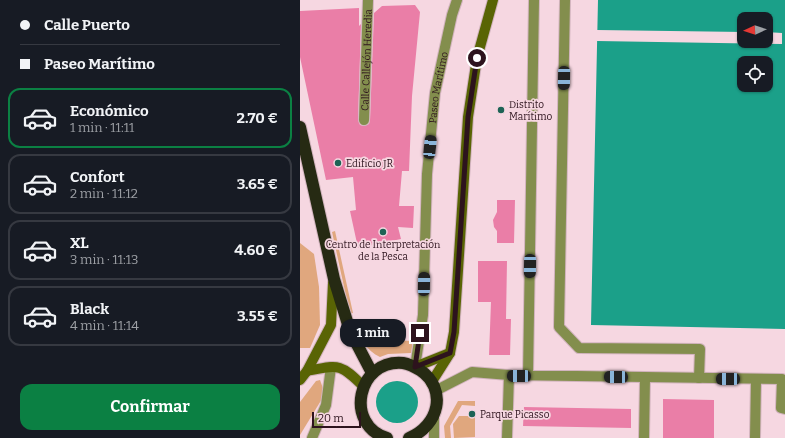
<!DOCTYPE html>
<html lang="es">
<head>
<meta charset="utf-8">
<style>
  :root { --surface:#171b24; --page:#242831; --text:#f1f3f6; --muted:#9ea1a6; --line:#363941; --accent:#0b8043 }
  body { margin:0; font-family:Bitter,serif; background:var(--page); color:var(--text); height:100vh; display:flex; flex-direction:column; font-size:15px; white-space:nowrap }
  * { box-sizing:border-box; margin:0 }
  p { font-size:13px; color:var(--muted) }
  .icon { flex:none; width:22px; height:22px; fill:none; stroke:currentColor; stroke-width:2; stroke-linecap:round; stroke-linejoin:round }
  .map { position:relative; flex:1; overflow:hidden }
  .drawer { display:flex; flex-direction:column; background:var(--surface); width:300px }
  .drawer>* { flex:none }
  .guide { display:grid; align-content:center; height:88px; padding:0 20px; background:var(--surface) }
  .needle { width:26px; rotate:267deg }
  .buttons { position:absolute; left:437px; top:12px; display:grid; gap:8px }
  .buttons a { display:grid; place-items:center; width:36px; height:36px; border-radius:8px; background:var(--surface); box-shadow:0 1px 3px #0004; font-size:20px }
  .scale { position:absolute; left:12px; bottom:10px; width:49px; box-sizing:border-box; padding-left:4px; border:2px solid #2d131d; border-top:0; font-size:11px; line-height:14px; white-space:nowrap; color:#2d131d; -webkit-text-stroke:3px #f6d7e1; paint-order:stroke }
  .end { position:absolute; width:18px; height:18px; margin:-9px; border:5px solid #2d131d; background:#fff; box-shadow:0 0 0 2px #fff }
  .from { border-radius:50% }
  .bubble { position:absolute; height:28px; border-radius:12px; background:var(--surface); box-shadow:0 1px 3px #0004; font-size:13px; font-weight:700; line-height:28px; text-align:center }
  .car { position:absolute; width:12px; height:24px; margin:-12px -6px; border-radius:5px; box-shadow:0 0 3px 1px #0007; background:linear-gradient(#222 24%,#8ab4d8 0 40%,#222 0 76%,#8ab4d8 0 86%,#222 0) }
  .guide b { display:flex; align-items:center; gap:14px; height:38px; font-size:15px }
  .guide b+b { border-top:1px solid var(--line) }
  .guide i { width:10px; height:10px; background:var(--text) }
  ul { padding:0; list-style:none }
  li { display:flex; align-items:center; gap:12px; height:60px; margin:0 8px 6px; padding:0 12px; border:2px solid var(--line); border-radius:12px }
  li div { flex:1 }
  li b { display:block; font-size:15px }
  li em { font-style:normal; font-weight:700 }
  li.active { border-color:var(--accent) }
  li>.icon { width:36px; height:36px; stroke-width:1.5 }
  .cta { display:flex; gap:8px; margin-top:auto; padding:8px 20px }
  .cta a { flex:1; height:46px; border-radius:12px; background:var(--accent); color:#fff; font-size:16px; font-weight:700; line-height:46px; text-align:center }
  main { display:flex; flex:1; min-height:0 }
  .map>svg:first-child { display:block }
</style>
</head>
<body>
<main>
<section class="drawer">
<div class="guide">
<b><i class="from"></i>Calle Puerto</b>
<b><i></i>Paseo Marítimo</b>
</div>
<ul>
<li class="active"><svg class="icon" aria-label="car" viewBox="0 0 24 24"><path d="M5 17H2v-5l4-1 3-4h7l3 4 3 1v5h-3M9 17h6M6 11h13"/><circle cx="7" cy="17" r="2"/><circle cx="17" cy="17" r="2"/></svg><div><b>Económico</b><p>1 min · 11:11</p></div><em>2.70 €</em></li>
<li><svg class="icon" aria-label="car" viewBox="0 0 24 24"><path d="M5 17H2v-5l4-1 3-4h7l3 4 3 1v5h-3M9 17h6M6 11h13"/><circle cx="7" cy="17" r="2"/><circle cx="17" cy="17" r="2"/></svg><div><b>Confort</b><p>2 min · 11:12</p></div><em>3.65 €</em></li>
<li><svg class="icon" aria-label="car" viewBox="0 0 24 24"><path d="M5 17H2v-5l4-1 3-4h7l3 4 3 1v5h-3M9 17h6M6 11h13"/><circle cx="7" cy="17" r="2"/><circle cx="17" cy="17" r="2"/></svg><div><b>XL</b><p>3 min · 11:13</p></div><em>4.60 €</em></li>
<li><svg class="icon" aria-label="car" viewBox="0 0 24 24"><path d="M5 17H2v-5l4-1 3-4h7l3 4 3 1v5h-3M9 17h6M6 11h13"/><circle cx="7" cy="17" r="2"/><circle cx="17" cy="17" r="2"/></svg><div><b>Black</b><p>4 min · 11:14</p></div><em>3.55 €</em></li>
</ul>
<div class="cta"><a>Confirmar</a></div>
</section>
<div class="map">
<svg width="485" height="438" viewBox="0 0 485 438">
  <rect width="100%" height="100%" fill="#f6d7e1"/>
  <g fill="#e0a77e">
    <polygon points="35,231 53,313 50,314 32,232"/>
    <polygon points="0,243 14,254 19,287 20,325 10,348 0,348"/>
    <path d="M59 322C78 341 87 340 112 341V347L111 353 88 354 80 357C67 351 59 337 53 325Z"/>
    <polygon points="20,380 25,394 0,435 0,402 16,381"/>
    <polygon points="158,401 175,401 175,406 162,405 150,426 151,438 145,438 144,426"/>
    <polygon points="159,416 175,416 175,437 154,438 153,424"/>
  </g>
  <g fill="#1ba089" fill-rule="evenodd">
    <path d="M298 0H485V329L291 325ZM444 19H466V41H444ZM444 63H466V85H444Z"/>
    <circle cx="97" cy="402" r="21"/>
  </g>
  <polygon fill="#f6d7e1" points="297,30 444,32 444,41 466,41 466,32 482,33 482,44 297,41"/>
  <g fill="#ea7ea7">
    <polygon points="115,5 120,12 112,96 109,171 102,171 99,206 114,206 113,228 98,227 101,239 58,248 50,211 56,210 53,177 26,180 0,57 0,11 59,8 59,26 61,24 58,120 60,125 64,126 69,124 70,120 74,13 82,6"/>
    <polygon points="197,200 215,200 214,243 197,243 197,231 194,227 193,220 197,212"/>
    <polygon points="178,261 207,261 206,319 211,319 210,355 189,355 191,302 178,302"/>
    <polygon points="363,399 414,400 414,438 363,438"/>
    <polygon points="224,407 331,409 331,428 223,426"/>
  </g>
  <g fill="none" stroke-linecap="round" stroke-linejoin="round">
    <defs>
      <g id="street">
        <polyline points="265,0 259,327 279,348 400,349 399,378"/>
        <path id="s1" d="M64 120 68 0"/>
        <path id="s2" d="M115 367 123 315 127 174 135 93 152 15 157 0"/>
        <polyline points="228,376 234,0"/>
        <polyline points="135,391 172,372 209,375 482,379 481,408 485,409"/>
        <polyline points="12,438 26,405 31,367"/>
        <polyline points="134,438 134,414"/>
        <polyline points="207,438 209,375"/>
        <polyline points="344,438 345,378"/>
        <polyline points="455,438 456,379"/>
      </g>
      <g id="secondary">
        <polyline points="115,367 150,353"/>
        <path d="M7 371C39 365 40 363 63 386"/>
        <polyline points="0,380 7,371 31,325 33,283"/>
        <polyline points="131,383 150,353 154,332 168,117 177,58 193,0"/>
      </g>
      <g id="highway">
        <polyline points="0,127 34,279 50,331 72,373"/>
        <path d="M87 438C44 425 57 359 103 363 109 364 115 367 120 370 148 389 139 426 109 438"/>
      </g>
    </defs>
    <use href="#street" stroke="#d2b4be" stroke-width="12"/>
    <use href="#secondary" stroke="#d2b4be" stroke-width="12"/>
    <use href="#highway" stroke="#d2b4be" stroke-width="14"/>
    <use href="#street" stroke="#838e4d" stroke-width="10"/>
    <use href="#secondary" stroke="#596404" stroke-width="10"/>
    <use href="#highway" stroke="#262a13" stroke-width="12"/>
  </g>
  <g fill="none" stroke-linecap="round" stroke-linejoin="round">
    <polyline stroke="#2d131d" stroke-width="5" points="120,333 115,367 150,353 154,332 168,117 177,58"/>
  </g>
  <g fill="#1d6355" stroke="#f6d7e1" stroke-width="1.5">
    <circle cx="201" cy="110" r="4"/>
    <circle cx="38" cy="163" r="4"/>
    <circle cx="83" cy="232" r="4"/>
    <circle cx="172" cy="414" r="4"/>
  </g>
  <g text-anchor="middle" stroke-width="3.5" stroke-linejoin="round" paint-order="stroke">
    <g font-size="10" fill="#2d131d" stroke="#f6d7e1">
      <text dy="4" stroke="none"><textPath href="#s1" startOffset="60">Calle Callejón Heredia</textPath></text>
      <text dy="4" stroke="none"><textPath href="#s2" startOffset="281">Paseo Marítimo</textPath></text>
    </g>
    <g font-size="10" fill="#2d131d" stroke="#f6d7e1" text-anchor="start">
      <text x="209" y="108">Distrito<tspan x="209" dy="12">Marítimo</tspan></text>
      <text x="46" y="167">Edificio JR</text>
      <text x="83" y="248" text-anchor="middle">Centro de Interpretación<tspan x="83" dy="12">de la Pesca</tspan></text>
      <text x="180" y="418">Parque Picasso</text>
    </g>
  </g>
</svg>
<div class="buttons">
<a><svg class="needle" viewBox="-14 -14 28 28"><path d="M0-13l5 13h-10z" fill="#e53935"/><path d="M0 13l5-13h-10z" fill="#9ea1a6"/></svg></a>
<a><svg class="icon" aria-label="locate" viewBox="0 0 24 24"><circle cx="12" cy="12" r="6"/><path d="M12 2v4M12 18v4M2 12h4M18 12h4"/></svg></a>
</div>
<div class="scale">20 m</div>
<i class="end from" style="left:177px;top:58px"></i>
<i class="end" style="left:120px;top:333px"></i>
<div class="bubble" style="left:40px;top:319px;width:66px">1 min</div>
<i class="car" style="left:264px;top:78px;rotate:181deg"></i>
<i class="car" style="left:130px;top:147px;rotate:6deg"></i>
<i class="car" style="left:230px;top:266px;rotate:181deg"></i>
<i class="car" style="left:124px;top:284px;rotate:1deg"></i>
<i class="car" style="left:219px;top:376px;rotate:271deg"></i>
<i class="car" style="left:316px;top:377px;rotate:271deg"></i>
<i class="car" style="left:428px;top:379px;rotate:270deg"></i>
</div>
</main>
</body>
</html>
